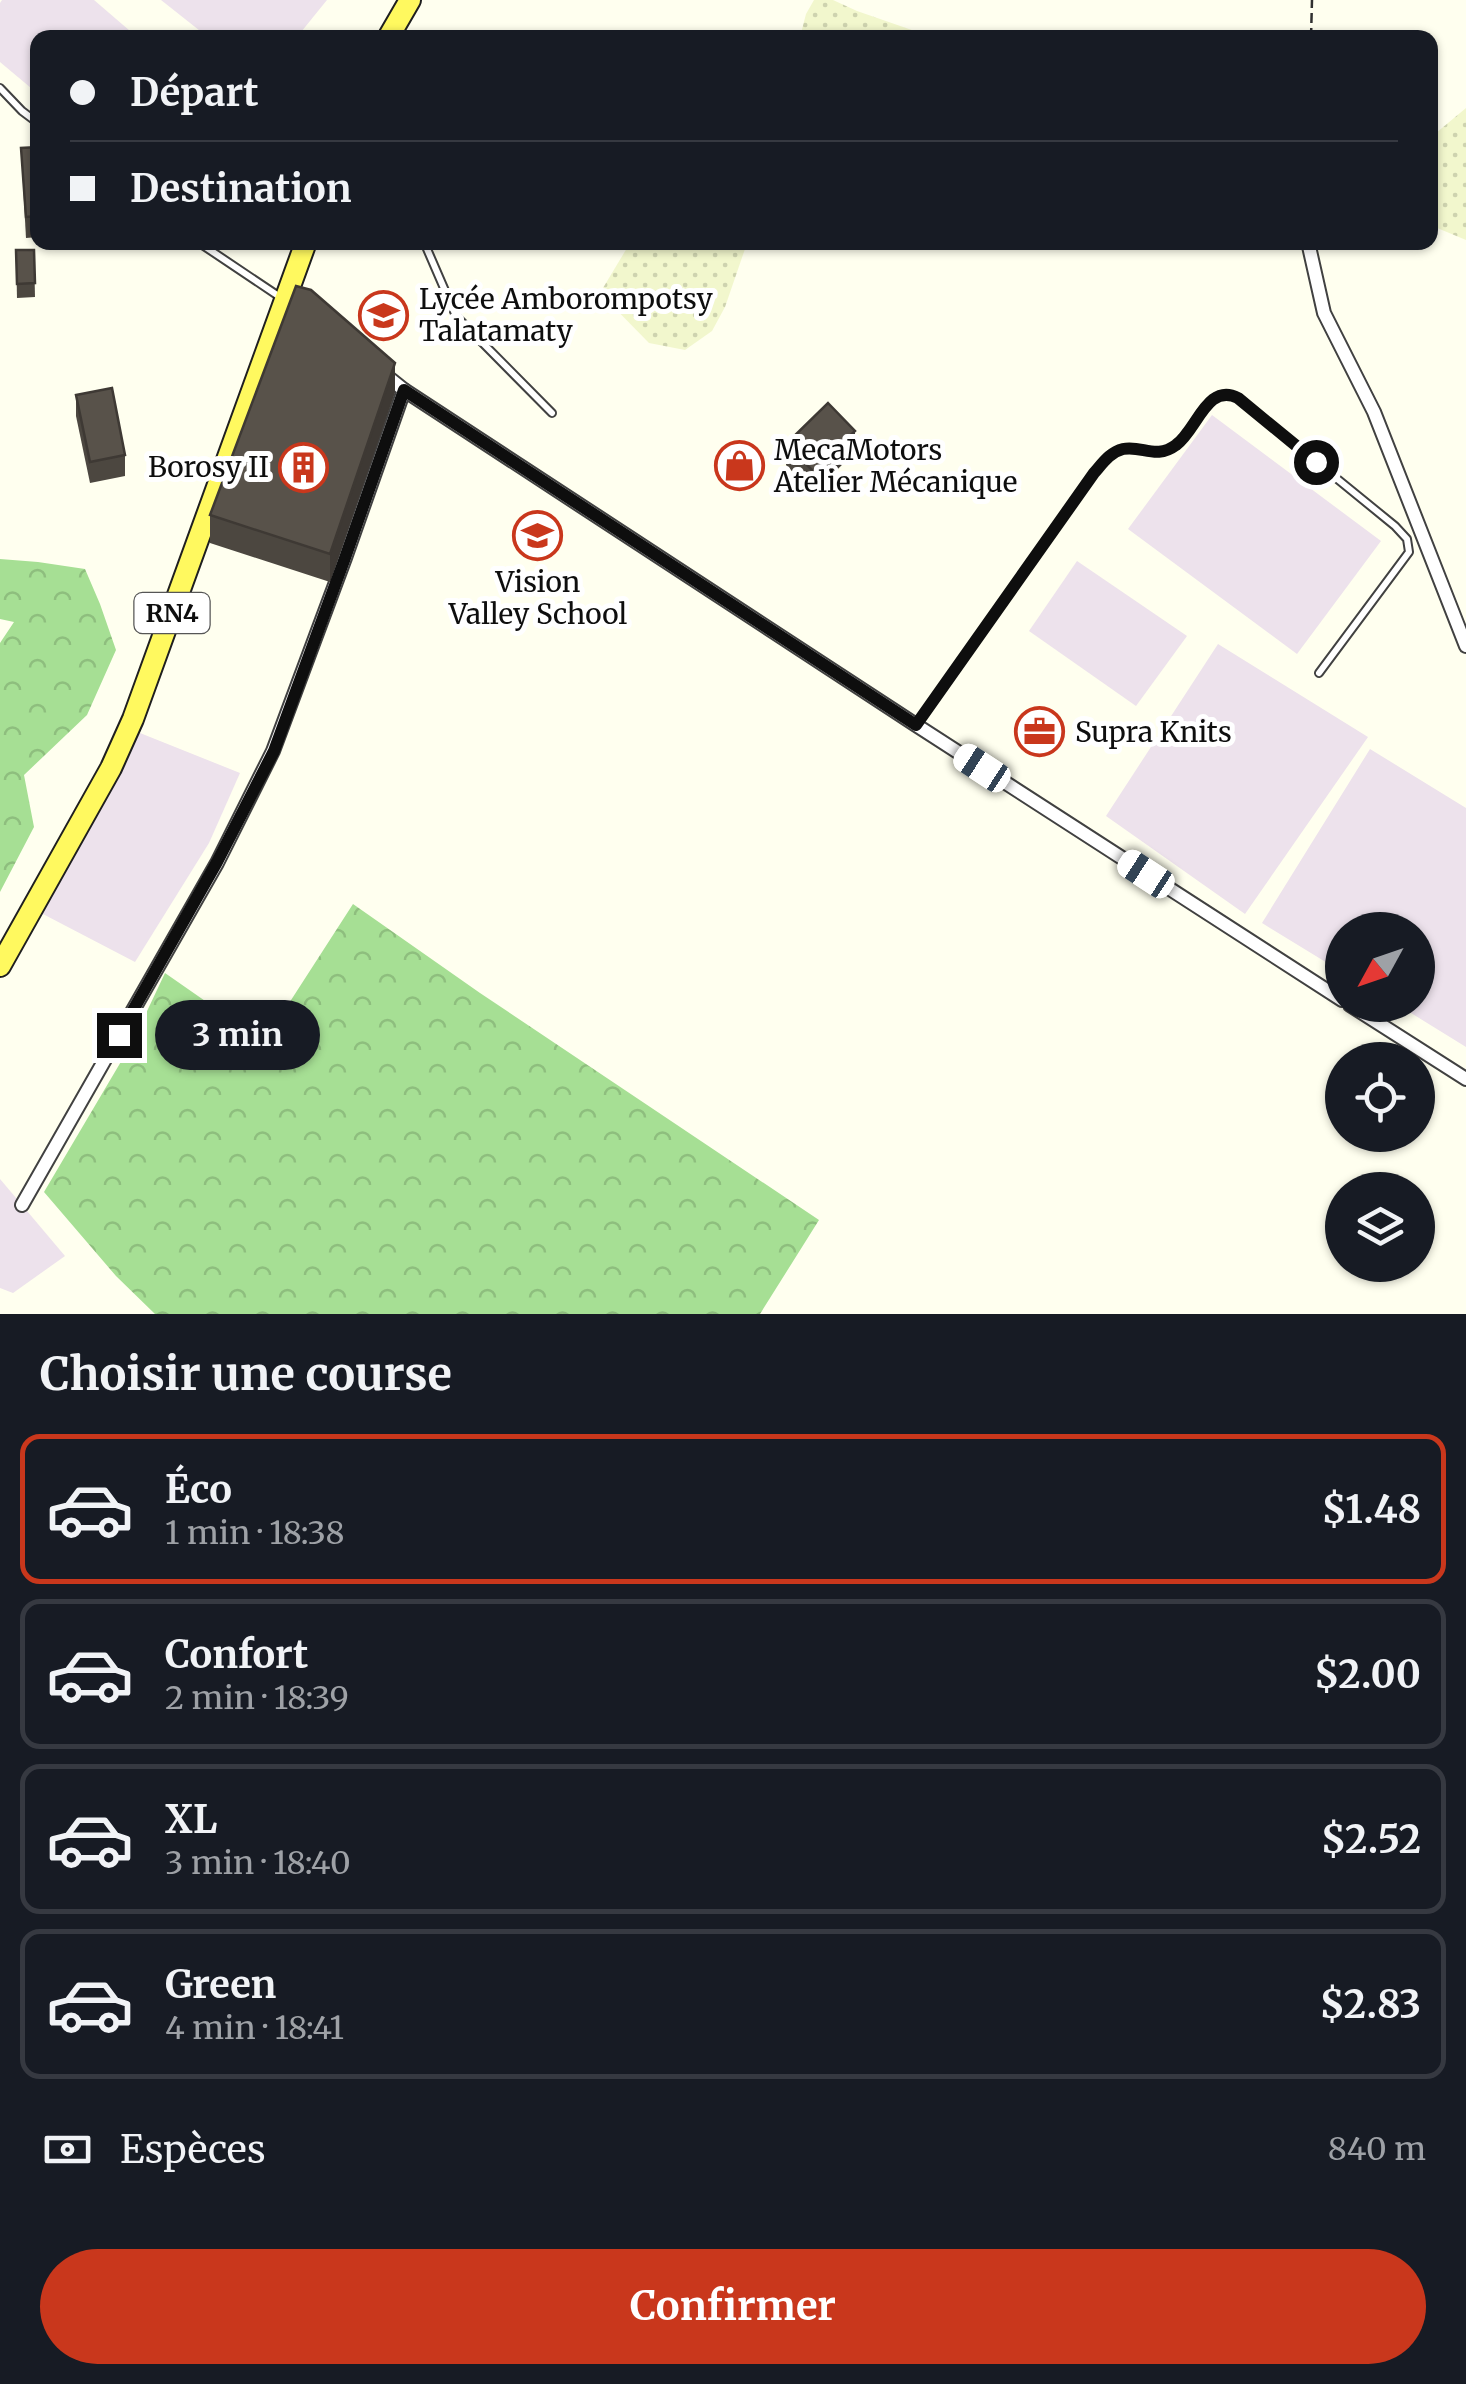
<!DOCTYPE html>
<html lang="fr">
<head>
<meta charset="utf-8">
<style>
  :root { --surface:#171b24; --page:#20242c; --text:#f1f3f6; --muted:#9ea1a6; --line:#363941; --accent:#c9371c }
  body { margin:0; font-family:Merriweather,serif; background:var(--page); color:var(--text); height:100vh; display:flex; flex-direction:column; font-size:38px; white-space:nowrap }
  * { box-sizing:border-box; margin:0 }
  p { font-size:32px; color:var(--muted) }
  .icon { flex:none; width:55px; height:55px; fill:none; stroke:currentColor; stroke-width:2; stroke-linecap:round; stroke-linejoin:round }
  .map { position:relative; height:1314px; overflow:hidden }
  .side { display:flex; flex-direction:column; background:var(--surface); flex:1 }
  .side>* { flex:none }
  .banner { position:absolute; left:30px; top:30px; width:1408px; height:220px; border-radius:20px; box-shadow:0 2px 8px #0004; display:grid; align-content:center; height:220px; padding:0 40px; background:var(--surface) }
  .needle { width:65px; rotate:230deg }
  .controls { position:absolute; left:1325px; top:912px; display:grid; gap:20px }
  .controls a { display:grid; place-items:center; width:110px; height:110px; border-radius:50%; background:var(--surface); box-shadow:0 2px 8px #0004; font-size:50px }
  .end { position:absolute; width:45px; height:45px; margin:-22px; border:12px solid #0e0e0e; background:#fff; box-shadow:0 0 0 5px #fff }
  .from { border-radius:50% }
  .bubble { position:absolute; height:70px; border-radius:35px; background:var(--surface); box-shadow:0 2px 8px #0004; font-size:32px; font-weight:700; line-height:70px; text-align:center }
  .car { position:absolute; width:30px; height:60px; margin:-30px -15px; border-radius:12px; box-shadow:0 0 8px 2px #0007; background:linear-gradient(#fff 24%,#345 0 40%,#fff 0 76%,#345 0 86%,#fff 0) }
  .banner b { display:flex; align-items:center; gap:35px; height:95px; font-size:38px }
  .banner b+b { border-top:2px solid var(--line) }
  .banner i { width:25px; height:25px; background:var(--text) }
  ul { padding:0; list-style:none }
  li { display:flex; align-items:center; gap:30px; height:150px; margin:0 20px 15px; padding:0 20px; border:5px solid var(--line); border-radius:20px }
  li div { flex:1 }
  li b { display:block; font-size:38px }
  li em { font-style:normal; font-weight:700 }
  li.on { border-color:var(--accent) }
  li>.icon { width:90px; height:90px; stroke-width:1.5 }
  h2 { padding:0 40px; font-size:45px; line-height:120px }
  .pay { display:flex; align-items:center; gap:25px; height:110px; padding:0 40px; font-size:38px }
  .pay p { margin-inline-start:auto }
  .cta { display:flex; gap:20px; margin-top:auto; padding:20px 40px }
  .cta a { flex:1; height:115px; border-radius:60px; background:var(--accent); color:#fff; font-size:40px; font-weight:700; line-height:115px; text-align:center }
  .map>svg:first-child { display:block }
</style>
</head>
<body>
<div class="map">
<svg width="1466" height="1314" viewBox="0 0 1466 1314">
  <defs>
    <pattern id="farmland-dots" width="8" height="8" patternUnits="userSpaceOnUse" patternTransform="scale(2.5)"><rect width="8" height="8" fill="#f2f7cd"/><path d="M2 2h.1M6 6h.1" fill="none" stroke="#ced3af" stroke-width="1.8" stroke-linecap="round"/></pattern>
    <pattern id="forest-crowns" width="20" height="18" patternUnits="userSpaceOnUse" patternTransform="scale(2.5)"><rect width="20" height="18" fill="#a6df94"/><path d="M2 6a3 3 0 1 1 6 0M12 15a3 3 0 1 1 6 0" fill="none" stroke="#8ebe7e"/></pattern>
  </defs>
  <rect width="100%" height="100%" fill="#ffffef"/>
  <g fill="#ede2ec">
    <polygon points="2,0 94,0 137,37 38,38 37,93 0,62 0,3"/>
    <polygon points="161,0 327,0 297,37 209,38"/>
    <polygon points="1212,415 1381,541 1297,654 1128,529"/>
    <polygon points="1077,561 1187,636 1136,706 1029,631"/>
    <polygon points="1218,644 1368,737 1245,914 1106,816"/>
    <polygon points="135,731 240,773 209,843 135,962 41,913"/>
    <polygon points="1370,749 1466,808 1466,1047 1398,1005 1418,1005 1418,930 1342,930 1342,972 1262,923"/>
    <polygon points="0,1179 65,1256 13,1293 0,1288"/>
  </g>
  <g fill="url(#farmland-dots)">
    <polygon points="814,0 833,0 857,11 932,37 800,37 806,14"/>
    <polygon points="1466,108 1466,240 1430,225 1430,138"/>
    <polygon points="630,243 747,243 725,307 712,331 685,350 649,343 600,293"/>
  </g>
  <g fill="url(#forest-crowns)">
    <polygon points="0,559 38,562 85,569 100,604 116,650 87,715 24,775 34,827 0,892 0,643 14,622 0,619"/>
    <polygon points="353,904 480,993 819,1220 760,1314 155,1314 116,1276 44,1192 132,1043 165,973 264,1042"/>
  </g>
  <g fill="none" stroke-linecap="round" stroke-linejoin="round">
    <defs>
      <g id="lane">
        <polyline points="0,88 22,111 38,123"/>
        <polyline points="198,242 280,297"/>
        <polyline points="424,242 456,316 552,413"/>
        <path d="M917 724 1094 473C1102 464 1110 452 1124 449 1142 445 1157 460 1176 445 1197 430 1206 382 1238 398L1395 526 1407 539 1409 552 1319 673"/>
      </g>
      <g id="street">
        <polyline points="1308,242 1324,313 1374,412 1466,646"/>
        <polyline points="384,374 404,390 916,725 1342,1000"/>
        <polyline points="1350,1005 1466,1079"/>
        <polyline points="22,1205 217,863 273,751 345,558 404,390"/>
      </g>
      <g id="primary">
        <polyline points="388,38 410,0"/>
        <polyline points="0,966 111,768 133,719 306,242"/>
      </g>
    </defs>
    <use href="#lane" stroke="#414141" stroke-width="10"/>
    <use href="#street" stroke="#414141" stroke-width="16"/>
    <use href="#primary" stroke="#1f1f1f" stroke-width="24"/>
    <polyline stroke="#303030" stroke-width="2.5" stroke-dasharray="10 5" stroke-linecap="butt" points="1311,38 1312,0"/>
    <use href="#lane" stroke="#fff" stroke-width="6"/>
    <use href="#street" stroke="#fff" stroke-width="12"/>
    <use href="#primary" stroke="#fff95f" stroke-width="20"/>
  </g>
  <g fill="#4c4740">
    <polygon points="38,147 38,237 26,238 21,148"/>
    <polygon points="16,250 34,250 35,297 17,298"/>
    <polygon points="395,392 330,582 210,543 210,515"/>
    <polygon points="76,395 125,455 125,476 90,483 76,416"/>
    <polygon points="786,444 855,452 813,493 786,465"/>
  </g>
  <g fill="#3e3934">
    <polygon points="395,363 395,392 330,582 330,554"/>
    <polygon points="855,431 855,452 813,493 813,471"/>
  </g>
  <g fill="#58524a" stroke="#3e3934" stroke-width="2.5">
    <polygon points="38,147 38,216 26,217 21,148"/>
    <polygon points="16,250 34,250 35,283 17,284"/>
    <polygon points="296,286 311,290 395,363 330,554 210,515"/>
    <polygon points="112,388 125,455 90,462 76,395"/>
    <polygon points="828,403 855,431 813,471 786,444"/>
  </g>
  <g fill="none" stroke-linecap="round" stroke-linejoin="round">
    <path stroke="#0e0e0e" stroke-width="12" d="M119 1035 217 862 274 751 345 558 404 390 916 725 1094 473C1102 464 1110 452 1123 449 1142 445 1156 460 1176 445 1197 430 1207 382 1238 398L1316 462"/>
  </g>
  <defs>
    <symbol id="school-ring" viewBox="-11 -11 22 22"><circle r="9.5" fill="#fff" stroke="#c9371c" stroke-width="1.5"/><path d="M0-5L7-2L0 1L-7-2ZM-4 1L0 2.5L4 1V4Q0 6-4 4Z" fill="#c9371c"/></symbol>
    <symbol id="shop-ring" viewBox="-11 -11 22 22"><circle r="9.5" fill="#fff" stroke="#c9371c" stroke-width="1.5"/><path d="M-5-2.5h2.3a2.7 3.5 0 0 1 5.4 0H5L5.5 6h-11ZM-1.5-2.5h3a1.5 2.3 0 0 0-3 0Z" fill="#c9371c"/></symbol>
    <symbol id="building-ring" viewBox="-11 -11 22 22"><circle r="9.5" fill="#fff" stroke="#c9371c" stroke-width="1.5"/><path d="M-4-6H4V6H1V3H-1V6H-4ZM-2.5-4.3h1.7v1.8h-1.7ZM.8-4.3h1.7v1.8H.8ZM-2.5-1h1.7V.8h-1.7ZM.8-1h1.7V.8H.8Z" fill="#c9371c"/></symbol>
    <symbol id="office-ring" viewBox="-11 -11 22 22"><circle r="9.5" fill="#fff" stroke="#c9371c" stroke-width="1.5"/><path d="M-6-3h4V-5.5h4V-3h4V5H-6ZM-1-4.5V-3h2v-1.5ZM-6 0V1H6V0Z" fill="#c9371c"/></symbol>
  </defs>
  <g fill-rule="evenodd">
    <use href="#school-ring" x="356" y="288" width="55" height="55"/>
    <use href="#shop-ring" x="712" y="438" width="55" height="55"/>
    <use href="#building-ring" x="276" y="440" width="55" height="55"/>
    <use href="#school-ring" x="510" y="508" width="55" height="55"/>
    <use href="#office-ring" x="1012" y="704" width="55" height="55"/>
  </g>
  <g text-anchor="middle" stroke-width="10" stroke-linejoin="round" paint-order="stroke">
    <rect fill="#fff" stroke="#565656" stroke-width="2.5" x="134.5" y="593" width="75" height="40" rx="8"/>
    <g font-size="25" font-weight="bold" fill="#0e0e0e">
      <text x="172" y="622">RN4</text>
    </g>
    <g font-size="28" fill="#0e0e0e" stroke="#fff" text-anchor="start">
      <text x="419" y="309">Lycée Amborompotsy<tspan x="419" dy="32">Talatamaty</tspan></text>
      <text x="774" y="460">MecaMotors<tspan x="774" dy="32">Atelier Mécanique</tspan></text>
      <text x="269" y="477" text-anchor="end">Borosy II</text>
      <text x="538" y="592" text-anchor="middle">Vision<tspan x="538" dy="32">Valley School</tspan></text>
      <text x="1075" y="742">Supra Knits</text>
    </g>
  </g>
</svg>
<div class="controls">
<a><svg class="needle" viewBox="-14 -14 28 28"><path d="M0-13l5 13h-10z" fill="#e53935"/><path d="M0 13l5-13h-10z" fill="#9ea1a6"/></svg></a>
<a><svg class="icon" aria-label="locate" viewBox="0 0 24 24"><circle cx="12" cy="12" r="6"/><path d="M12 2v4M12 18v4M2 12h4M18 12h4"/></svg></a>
<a><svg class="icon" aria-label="layers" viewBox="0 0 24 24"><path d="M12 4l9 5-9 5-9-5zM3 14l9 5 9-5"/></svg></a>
</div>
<i class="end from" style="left:1316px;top:462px"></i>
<i class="end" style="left:119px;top:1035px"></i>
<div class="bubble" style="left:155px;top:1000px;width:165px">3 min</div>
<i class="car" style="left:982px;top:768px;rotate:303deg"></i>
<i class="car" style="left:1146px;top:874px;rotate:303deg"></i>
<div class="banner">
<b><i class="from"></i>Départ</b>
<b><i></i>Destination</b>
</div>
</div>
<section class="side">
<h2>Choisir une course</h2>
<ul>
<li class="on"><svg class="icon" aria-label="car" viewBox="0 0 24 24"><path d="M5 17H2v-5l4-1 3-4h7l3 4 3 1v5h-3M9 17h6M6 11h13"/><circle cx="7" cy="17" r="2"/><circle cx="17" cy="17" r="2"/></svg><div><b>Éco</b><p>1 min · 18:38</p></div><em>$1.48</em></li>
<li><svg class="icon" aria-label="car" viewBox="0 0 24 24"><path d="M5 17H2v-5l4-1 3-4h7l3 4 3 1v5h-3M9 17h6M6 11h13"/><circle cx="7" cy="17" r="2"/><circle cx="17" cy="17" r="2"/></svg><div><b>Confort</b><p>2 min · 18:39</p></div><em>$2.00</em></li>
<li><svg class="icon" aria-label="car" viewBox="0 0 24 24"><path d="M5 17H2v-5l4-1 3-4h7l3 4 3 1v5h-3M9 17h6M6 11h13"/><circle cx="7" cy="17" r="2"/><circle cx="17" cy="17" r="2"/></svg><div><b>XL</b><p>3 min · 18:40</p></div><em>$2.52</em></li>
<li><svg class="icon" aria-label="car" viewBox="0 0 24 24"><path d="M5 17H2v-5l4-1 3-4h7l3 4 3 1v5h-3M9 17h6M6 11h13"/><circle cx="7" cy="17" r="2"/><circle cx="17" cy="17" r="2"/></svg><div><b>Green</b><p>4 min · 18:41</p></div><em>$2.83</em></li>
</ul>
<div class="pay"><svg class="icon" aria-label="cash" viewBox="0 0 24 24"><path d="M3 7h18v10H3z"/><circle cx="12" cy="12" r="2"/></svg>Espèces<p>840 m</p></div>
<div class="cta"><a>Confirmer</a></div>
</section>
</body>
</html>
